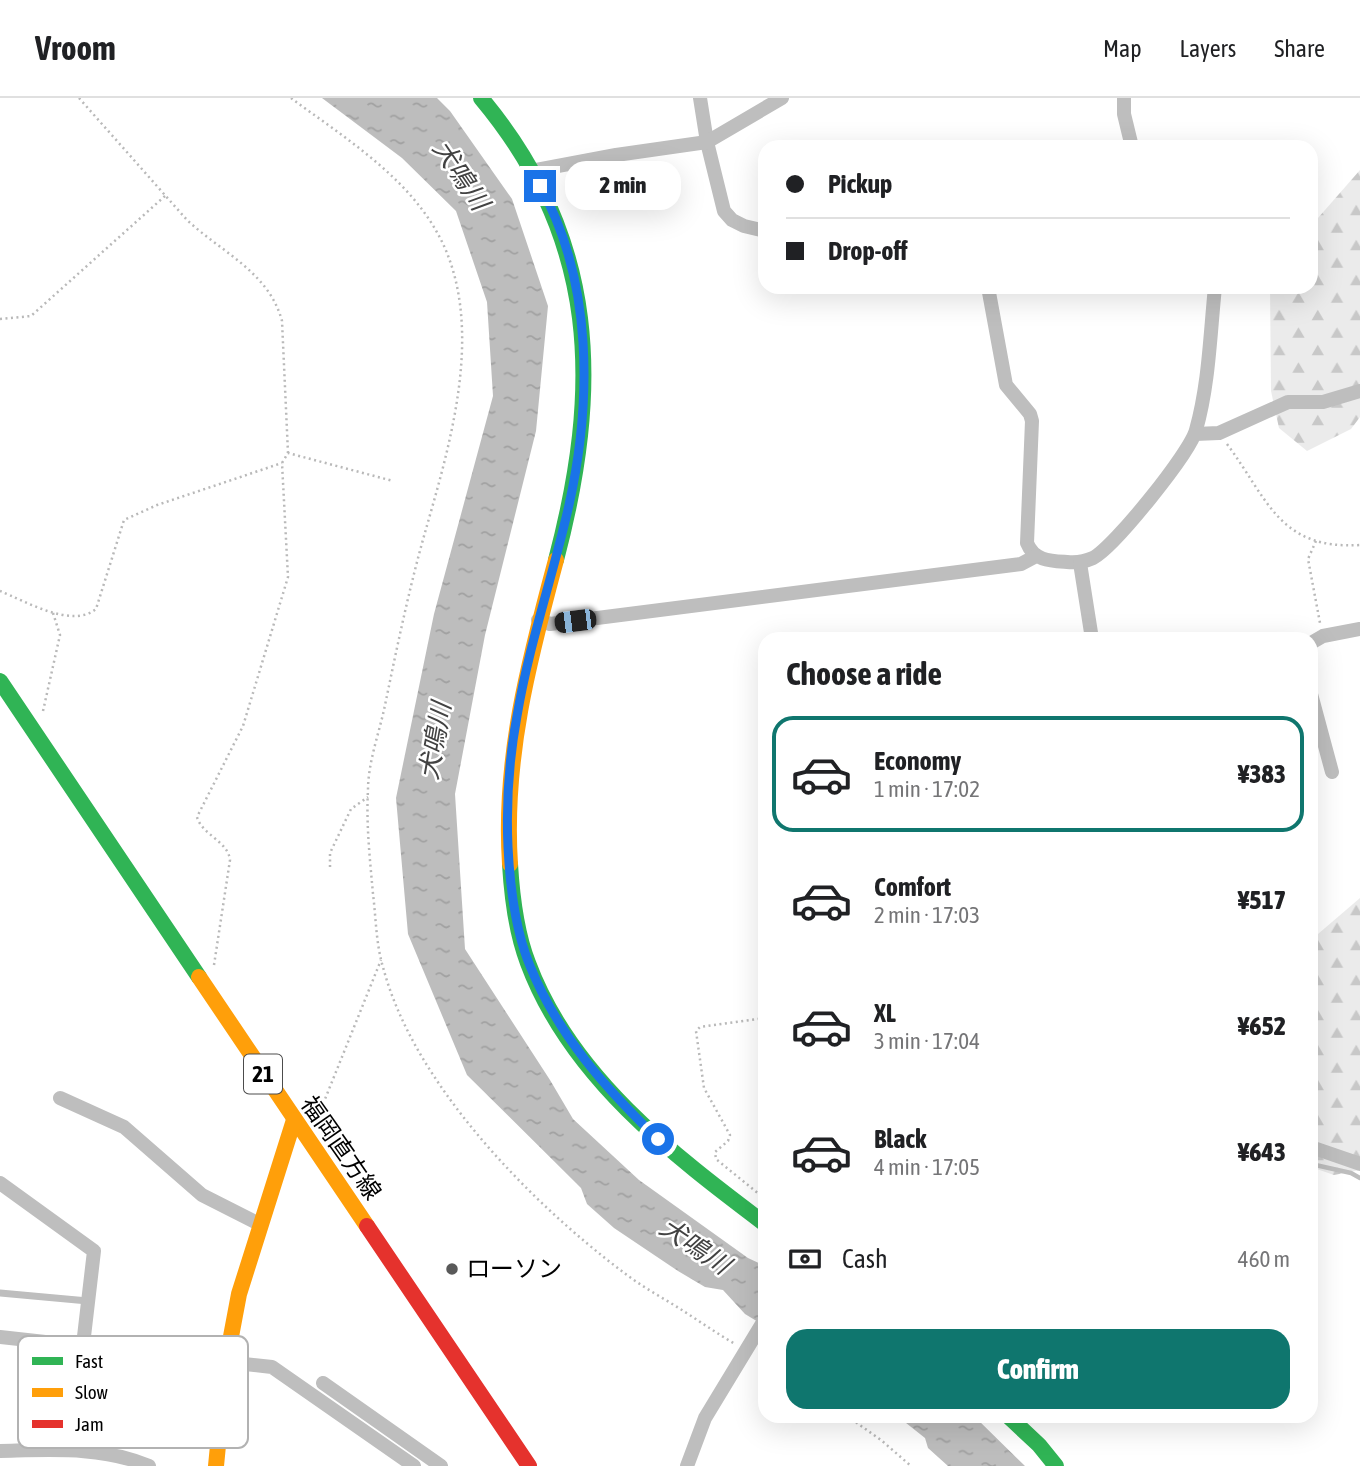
<!DOCTYPE html>
<html lang="en">
<head>
<meta charset="utf-8">
<style>
  :root { --surface:#fff; --page:#f6f6f6; --text:#202124; --muted:#757577; --line:#e0e0e0; --accent:#0f766e }
  body { margin:0; font-family:"Asap Condensed","Noto Sans JP",sans-serif; background:var(--page); color:var(--text); height:100vh; display:flex; flex-direction:column; font-size:26px; white-space:nowrap }
  * { box-sizing:border-box; margin:0 }
  p { font-size:23px; color:var(--muted) }
  .icon { flex:none; width:38px; height:38px; fill:none; stroke:currentColor; stroke-width:2; stroke-linecap:round; stroke-linejoin:round }
  .map { position:relative; flex:1; overflow:hidden }
  .details { position:absolute; left:758px; top:534px; width:560px; height:791px; display:flex; flex-direction:column; background:var(--surface); border-radius:21px; box-shadow:0 7px 28px #0002 }
  .details>* { flex:none }
  .guide { position:absolute; left:758px; top:42px; width:560px; height:154px; border-radius:21px; box-shadow:0 7px 28px #0002; display:grid; align-content:center; height:154px; padding:0 28px; background:var(--surface) }
  .end { position:absolute; width:32px; height:32px; margin:-16px; border:9px solid #1a73e8; background:#fff; box-shadow:0 0 0 4px #fff }
  .from { border-radius:50% }
  .bubble { position:absolute; height:49px; border-radius:21px; background:var(--surface); box-shadow:0 7px 28px #0002; font-size:23px; font-weight:800; line-height:49px; text-align:center }
  .car { position:absolute; width:21px; height:42px; margin:-21px -10px; border-radius:9px; box-shadow:0 0 5px 2px #0007; background:linear-gradient(#222 24%,#8ab4d8 0 40%,#222 0 76%,#8ab4d8 0 86%,#222 0) }
  .guide b { display:flex; align-items:center; gap:24px; height:66px; font-size:26px }
  .guide b+b { border-top:2px solid var(--line) }
  .guide i { width:18px; height:18px; background:var(--text) }
  ul { padding:0; list-style:none }
  li { display:flex; align-items:center; gap:21px; height:116px; margin:0 14px 10px; padding:0 14px; border:4px solid transparent; border-radius:21px }
  li div { flex:1 }
  li b { display:block; font-size:26px }
  li em { font-style:normal; font-weight:800 }
  li.on { border-color:var(--accent) }
  li>.icon { width:63px; height:63px; stroke-width:1.5 }
  h2 { padding:0 28px; font-size:32px; line-height:84px }
  .pay { display:flex; align-items:center; gap:18px; height:77px; padding:0 28px; font-size:26px }
  .pay p { margin-inline-start:auto }
  .cta { display:flex; gap:14px; margin-top:auto; padding:14px 28px }
  .cta a { flex:1; height:80px; border-radius:21px; background:var(--accent); color:#fff; font-size:28px; font-weight:800; line-height:80px; text-align:center }
  header { display:flex; align-items:center; gap:42px; box-sizing:border-box; height:98px; padding:0 35px; background:var(--surface); border-bottom:2px solid var(--line) }
  header strong { font-size:33px }
  nav { display:flex; gap:38px; margin-inline-start:auto; font-size:24px }
  .map>svg:first-child { display:block }
</style>
</head>
<body>
<header>
<strong>Vroom</strong>
<nav><a>Map</a><a>Layers</a><a>Share</a></nav>
</header>
<div class="map">
<svg width="1360" height="1368" viewBox="0 0 1360 1368">
  <defs>
    <pattern id="forest-firs" width="22" height="20" patternUnits="userSpaceOnUse" patternTransform="scale(1.75)"><rect width="22" height="20" fill="#ebebeb"/><path d="M5 1l3.5 6h-7zM16 11l3.5 6h-7z" fill="#c8c8c8"/></pattern>
    <pattern id="water-ripples" width="26" height="14" patternUnits="userSpaceOnUse" patternTransform="scale(1.75)"><rect width="26" height="14" fill="#bdbdbd"/><path d="M2 4q2-2 4 0t4 0M15 11q2-2 4 0t4 0" fill="none" stroke="#a1a1a1"/></pattern>
  </defs>
  <rect width="100%" height="100%" fill="#fff"/>
  <g fill="url(#forest-firs)">
    <polygon points="1360,72 1360,319 1351,331 1307,353 1279,330 1271,293 1270,189 1311,189 1311,128"/>
    <polygon points="1360,800 1360,1072 1334,1077 1311,1069 1311,842"/>
  </g>
  <g fill="url(#water-ripples)">
    <polygon points="322,0 437,0 450,13 512,101 548,208 536,333 485,537 455,696 465,851 550,982 573,1021 639,1082 748,1160 765,1168 765,1228 745,1216 723,1192 705,1189 678,1173 614,1130 587,1106 581,1090 576,1085 467,977 408,836 396,700 434,516 493,298 487,204 456,113 402,60"/>
    <polygon points="888,1318 974,1318 1025,1368 948,1368 928,1350 925,1340 901,1321 894,1322"/>
  </g>
  <g fill="none" stroke-linecap="round" stroke-linejoin="round">
    <polyline stroke="#bdbdbd" stroke-width="4.5" points="1311,1066 1351,1075 1360,1080"/>
    <g stroke="#b9b9b9" stroke-width="2.5" stroke-dasharray="2 3.5" stroke-linecap="butt">
      <path d="M79 0 187 122C221 154 269 174 282 223L288 355"/>
      <path d="M291 0C346 41 414 82 444 148 484 237 449 350 424 438 408 495 396 554 384 612 378 638 368 666 368 692 366 726 370 762 373 796 376 820 376 846 383 869 413 985 530 1104 623 1174 642 1189 665 1201 685 1214 702 1225 718 1236 735 1246"/>
      <polyline points="0,221 31,218 165,98"/>
      <path d="M1227 346C1268 401 1279 452 1360 447"/>
      <polyline points="1316,443 1308,461 1320,525"/>
      <path d="M0 493C25 503 72 531 96 511L124 422 157 407 282 365"/>
      <polyline points="43,613 60,537 53,515"/>
      <polyline points="330,769 330,755 351,711 368,699"/>
      <path d="M214 867 230 762C228 743 202 737 197 719L243 628 288 479 282 365 288 355 393 383"/>
      <polyline points="765,920 700,929 696,933 704,990 730,1037 728,1043 715,1054 716,1061 765,1101"/>
      <polyline points="317,1021 381,862"/>
      <polyline points="847,1318 881,1342 911,1368"/>
    </g>
    <polyline stroke="#bebebe" stroke-width="7" points="0,1195 88,1203"/>
    <g stroke="#bebebe" stroke-width="14">
      <polyline points="700,0 707,44 724,113 732,122 744,128 765,133"/>
      <polyline points="1124,0 1124,16 1132,49"/>
      <polyline points="531,73 616,57 707,44 782,0"/>
      <path d="M988 189 1006 287 1030 316 1032 323 1027 445C1034 463 1051 463 1067 464 1077 465 1084 464 1093 460 1114 449 1190 355 1196 332 1209 286 1210 237 1215 189"/>
      <polyline points="1195,336 1219,335 1288,304 1323,304 1360,293"/>
      <polyline points="1080,465 1092,541"/>
      <polyline points="538,522 550,526 1021,466 1036,458"/>
      <polyline points="1311,545 1323,538 1360,531"/>
      <polyline points="1311,596 1332,674"/>
      <polyline points="60,1000 124,1029 202,1097 261,1127"/>
      <polyline points="1311,1049 1360,1066"/>
      <polyline points="0,1085 94,1153 83,1247"/>
      <polyline points="0,1239 272,1269 414,1368"/>
      <polyline points="323,1285 441,1368"/>
      <path d="M0 1353C50 1352 102 1348 149 1368"/>
      <polyline points="687,1368 705,1320 765,1221"/>
    </g>
    <g stroke="#30b455" stroke-width="16">
      <path d="M481 0C600 142 601 291 556 462"/>
      <polyline points="0,583 199,879"/>
      <path d="M510 766C512 800 516 834 528 865 570 978 672 1056 765 1126"/>
      <polyline points="1008,1318 1039,1347 1056,1368"/>
    </g>
    <g stroke="#ff9f0a" stroke-width="16">
      <path d="M510 766C503 661 529 562 556 462"/>
      <polyline points="199,879 367,1128"/>
      <polyline points="216,1368 226,1265 239,1196 294,1022"/>
    </g>
    <polyline stroke="#e5322d" stroke-width="16" points="367,1128 529,1368"/>
  </g>
  <g fill="none" stroke-linecap="round" stroke-linejoin="round">
    <path stroke="#1a73e8" stroke-width="9" d="M540 88C593 183 592 303 569 407 553 478 529 546 517 618 509 661 506 705 508 749 510 789 515 832 530 868 558 937 605 990 658 1041"/>
  </g>
  <circle fill="#595959" stroke="#fff" stroke-width="2.5" cx="452" cy="1171" r="7"/>
  <g text-anchor="middle" stroke-width="5" stroke-linejoin="round" paint-order="stroke">
    <rect fill="#fff" stroke="#4c4c4c" stroke-width="2" x="244" y="956.5" width="38" height="39" rx="5"/>
    <g font-size="23" font-weight="bold" fill="#000">
      <text x="263" y="984">21</text>
    </g>
    <g font-size="24" fill="#000" stroke="#fff">
      <text transform="translate(341 1050) rotate(55)" y="8">福岡直方線</text>
    </g>
    <g font-size="24" fill="#000" stroke="#fff" text-anchor="start">
      <text x="466" y="1179">ローソン</text>
    </g>
    <g font-size="26" font-style="italic" fill="#424242" stroke="#fff">
      <text transform="translate(461 77) rotate(56)" y="9">犬鳴川</text>
      <text transform="translate(435 643) rotate(-80)" y="9">犬鳴川</text>
      <text transform="translate(695 1148) rotate(34)" y="9">犬鳴川</text>
    </g>
  </g>
  <rect x="18" y="1238" width="230" height="112" rx="10" fill="#fff" stroke="#b2b2b2" stroke-width="2"/>
  <rect x="32" y="1259" width="31" height="8" fill="#30b455"/>
  <rect x="32" y="1290" width="31" height="9" fill="#ff9f0a"/>
  <rect x="32" y="1322" width="31" height="8" fill="#e5322d"/>
  <g font-size="19" fill="#000">
    <text x="75" y="1270">Fast</text>
    <text x="75" y="1301">Slow</text>
    <text x="75" y="1333">Jam</text>
  </g>
</svg>
<i class="end from" style="left:658px;top:1041px"></i>
<i class="end" style="left:540px;top:88px"></i>
<div class="bubble" style="left:565px;top:63px;width:116px">2 min</div>
<i class="car" style="left:575px;top:523px;rotate:263deg"></i>
<div class="guide">
<b><i class="from"></i>Pickup</b>
<b><i></i>Drop-off</b>
</div>
<section class="details">
<h2>Choose a ride</h2>
<ul>
<li class="on"><svg class="icon" aria-label="car" viewBox="0 0 24 24"><path d="M5 17H2v-5l4-1 3-4h7l3 4 3 1v5h-3M9 17h6M6 11h13"/><circle cx="7" cy="17" r="2"/><circle cx="17" cy="17" r="2"/></svg><div><b>Economy</b><p>1 min · 17:02</p></div><em>¥383</em></li>
<li><svg class="icon" aria-label="car" viewBox="0 0 24 24"><path d="M5 17H2v-5l4-1 3-4h7l3 4 3 1v5h-3M9 17h6M6 11h13"/><circle cx="7" cy="17" r="2"/><circle cx="17" cy="17" r="2"/></svg><div><b>Comfort</b><p>2 min · 17:03</p></div><em>¥517</em></li>
<li><svg class="icon" aria-label="car" viewBox="0 0 24 24"><path d="M5 17H2v-5l4-1 3-4h7l3 4 3 1v5h-3M9 17h6M6 11h13"/><circle cx="7" cy="17" r="2"/><circle cx="17" cy="17" r="2"/></svg><div><b>XL</b><p>3 min · 17:04</p></div><em>¥652</em></li>
<li><svg class="icon" aria-label="car" viewBox="0 0 24 24"><path d="M5 17H2v-5l4-1 3-4h7l3 4 3 1v5h-3M9 17h6M6 11h13"/><circle cx="7" cy="17" r="2"/><circle cx="17" cy="17" r="2"/></svg><div><b>Black</b><p>4 min · 17:05</p></div><em>¥643</em></li>
</ul>
<div class="pay"><svg class="icon" aria-label="cash" viewBox="0 0 24 24"><path d="M3 7h18v10H3z"/><circle cx="12" cy="12" r="2"/></svg>Cash<p>460 m</p></div>
<div class="cta"><a>Confirm</a></div>
</section>
</div>
</body>
</html>
